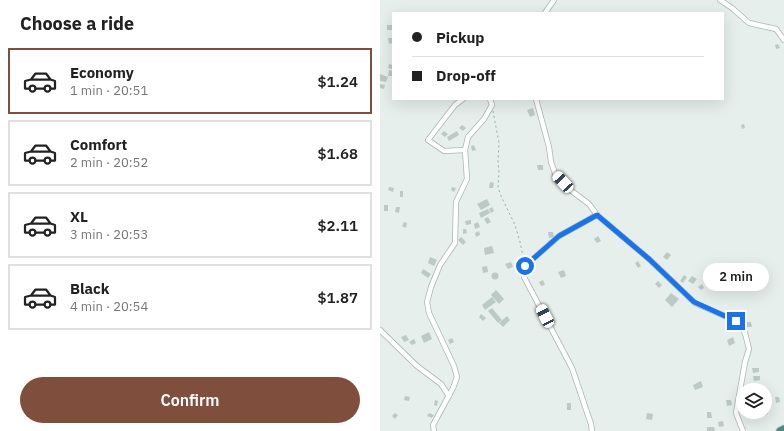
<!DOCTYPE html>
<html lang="en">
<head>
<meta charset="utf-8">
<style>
  :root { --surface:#fff; --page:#f6f6f6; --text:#222; --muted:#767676; --line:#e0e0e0; --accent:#804e3d }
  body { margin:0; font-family:"IBM Plex Sans",sans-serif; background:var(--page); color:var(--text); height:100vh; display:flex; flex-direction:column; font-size:15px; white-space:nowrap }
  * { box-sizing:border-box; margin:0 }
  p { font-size:13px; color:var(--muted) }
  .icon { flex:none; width:22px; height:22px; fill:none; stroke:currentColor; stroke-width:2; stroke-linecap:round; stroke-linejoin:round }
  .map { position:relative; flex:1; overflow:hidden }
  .details { display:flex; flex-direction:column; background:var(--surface); width:380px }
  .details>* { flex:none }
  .banner { position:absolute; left:12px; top:12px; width:332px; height:88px; border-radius:0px; box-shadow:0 4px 16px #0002; display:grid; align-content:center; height:88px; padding:0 20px; background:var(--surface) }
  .buttons { position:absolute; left:356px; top:383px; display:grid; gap:8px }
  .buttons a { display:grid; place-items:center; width:36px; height:36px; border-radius:50%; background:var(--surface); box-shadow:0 4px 16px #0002; font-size:20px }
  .end { position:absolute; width:18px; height:18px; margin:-9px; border:5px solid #1a73e8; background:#fff; box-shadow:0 0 0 2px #fff }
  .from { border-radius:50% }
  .bubble { position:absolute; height:28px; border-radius:14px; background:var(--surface); box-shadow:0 4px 16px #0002; font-size:13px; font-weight:600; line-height:28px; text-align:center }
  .car { position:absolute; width:12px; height:24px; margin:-12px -6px; border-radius:5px; box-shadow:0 0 3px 1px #0007; background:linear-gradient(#fff 24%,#345 0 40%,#fff 0 76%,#345 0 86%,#fff 0) }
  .banner b { display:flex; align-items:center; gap:14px; height:38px; font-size:15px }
  .banner b+b { border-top:1px solid var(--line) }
  .banner i { width:10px; height:10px; background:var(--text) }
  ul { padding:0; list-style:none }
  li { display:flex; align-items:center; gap:12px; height:66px; margin:0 8px 6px; padding:0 12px; border:2px solid var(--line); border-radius:0px }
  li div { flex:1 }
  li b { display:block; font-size:15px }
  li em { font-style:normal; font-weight:600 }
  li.active { border-color:var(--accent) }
  li>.icon { width:36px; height:36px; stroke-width:1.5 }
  h2 { padding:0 20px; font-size:18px; line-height:48px }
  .cta { display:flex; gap:8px; margin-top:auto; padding:8px 20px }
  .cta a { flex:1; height:46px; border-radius:24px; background:var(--accent); color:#fff; font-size:16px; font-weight:600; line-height:46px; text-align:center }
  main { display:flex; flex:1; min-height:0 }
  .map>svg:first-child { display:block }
</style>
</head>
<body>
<main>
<section class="details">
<h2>Choose a ride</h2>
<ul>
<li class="active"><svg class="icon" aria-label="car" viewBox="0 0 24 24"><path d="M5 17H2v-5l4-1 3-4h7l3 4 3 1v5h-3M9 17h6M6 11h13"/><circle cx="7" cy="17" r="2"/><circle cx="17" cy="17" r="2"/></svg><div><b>Economy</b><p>1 min · 20:51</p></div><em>$1.24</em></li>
<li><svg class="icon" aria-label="car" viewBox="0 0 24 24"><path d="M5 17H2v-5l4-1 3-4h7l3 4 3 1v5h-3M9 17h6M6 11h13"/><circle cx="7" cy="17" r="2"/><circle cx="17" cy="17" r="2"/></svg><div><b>Comfort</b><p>2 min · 20:52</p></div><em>$1.68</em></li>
<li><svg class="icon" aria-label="car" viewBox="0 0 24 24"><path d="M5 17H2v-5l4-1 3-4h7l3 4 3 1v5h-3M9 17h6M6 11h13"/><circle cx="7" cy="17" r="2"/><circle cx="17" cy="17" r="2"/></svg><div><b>XL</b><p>3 min · 20:53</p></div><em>$2.11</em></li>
<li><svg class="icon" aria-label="car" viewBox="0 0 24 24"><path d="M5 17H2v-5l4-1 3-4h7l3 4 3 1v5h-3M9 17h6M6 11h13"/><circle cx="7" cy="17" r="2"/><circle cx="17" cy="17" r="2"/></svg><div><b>Black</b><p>4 min · 20:54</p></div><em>$1.87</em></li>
</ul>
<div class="cta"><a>Confirm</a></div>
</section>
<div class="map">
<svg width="404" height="431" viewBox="0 0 404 431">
  <rect width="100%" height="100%" fill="#e6efeb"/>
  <g fill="#bbcac4">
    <rect x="7" y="25" width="6" height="5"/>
    <polygon points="8,38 13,38 13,43 9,44"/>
    <polygon points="398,44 400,48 396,49 395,45"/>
    <polygon points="9,64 13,65 12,69 8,68"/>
    <polygon points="9,70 13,71 13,76 8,76"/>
    <polygon points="0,74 8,77 6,82 0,81"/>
    <polygon points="0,84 5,85 4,89 0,88"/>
    <polygon points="153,108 155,115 150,117 147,110"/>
    <polygon points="364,124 365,128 362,129 361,125"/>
    <polygon points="82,125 86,128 83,131 79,128"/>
    <polygon points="64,131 68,134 65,137 61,134"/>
    <polygon points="77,131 79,135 69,141 67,137"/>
    <polygon points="94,145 96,150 92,151 91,146"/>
    <polygon points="157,165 163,165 163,170 158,170"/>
    <polygon points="110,182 114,183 113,188 109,188"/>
    <polygon points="9,187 14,188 13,192 8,190"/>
    <polygon points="72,187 76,188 74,192 71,190"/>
    <rect x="20" y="191" width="3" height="6"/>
    <polygon points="107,199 110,205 101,210 97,204"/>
    <rect x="4" y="205" width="4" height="6"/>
    <polygon points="16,207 20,207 19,213 15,212"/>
    <polygon points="112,207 114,211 111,213 109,209"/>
    <polygon points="108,209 110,213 101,218 99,213"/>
    <polygon points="108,217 111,222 107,224 104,219"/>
    <polygon points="91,220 91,224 86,225 85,221"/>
    <polygon points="24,222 27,223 26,228 22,226"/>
    <polygon points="98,222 100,227 95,229 94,224"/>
    <polygon points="83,229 86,229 87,233 83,234"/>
    <polygon points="99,231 100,235 96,237 95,233"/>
    <polygon points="168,232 173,232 174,237 169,238"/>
    <polygon points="218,236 221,241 217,243 214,239"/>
    <polygon points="81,237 86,242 83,245 78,240"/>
    <polygon points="112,246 114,253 105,255 104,248"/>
    <polygon points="287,252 291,255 287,260 283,257"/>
    <polygon points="50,257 57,260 54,266 48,263"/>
    <polygon points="258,261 261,266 258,268 255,263"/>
    <polygon points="131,262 133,267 128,269 125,264"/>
    <polygon points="107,266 108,272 103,273 102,267"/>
    <polygon points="43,269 51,274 48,278 41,273"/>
    <polygon points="184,270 186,276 181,278 178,272"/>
    <circle cx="115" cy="276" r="3.5"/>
    <polygon points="304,275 307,277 303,283 300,281"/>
    <polygon points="312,276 317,279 313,284 308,281"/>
    <polygon points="163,280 165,285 161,286 159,282"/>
    <polygon points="278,281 282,285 279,288 275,284"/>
    <polygon points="322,284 324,288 321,290 318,287"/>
    <polygon points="116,290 124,299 119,304 111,295"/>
    <polygon points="291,293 299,299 292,307 285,300"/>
    <polygon points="112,297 116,302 105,310 102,305"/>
    <polygon points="112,308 122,320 118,323 108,311"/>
    <polygon points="101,314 106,318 103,321 99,317"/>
    <polygon points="127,316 130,320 123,327 119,323"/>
    <polygon points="366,322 371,322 372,327 367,327"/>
    <polygon points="49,332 52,339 44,343 41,336"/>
    <polygon points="26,335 29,340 24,342 21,337"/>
    <polygon points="353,337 355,343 349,346 347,340"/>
    <polygon points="72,338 74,342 70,344 68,340"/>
    <polygon points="34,339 36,343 32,345 29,342"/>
    <polygon points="372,368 379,368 379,372 373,373"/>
    <polygon points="373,376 380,376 380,380 374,381"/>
    <polygon points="321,381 323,387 315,390 313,385"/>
    <polygon points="379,387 379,390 372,390 372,388"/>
    <polygon points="25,396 30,397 29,401 24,400"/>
    <polygon points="387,396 390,396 391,401 388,402"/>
    <polygon points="395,397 399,397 400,402 396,403"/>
    <polygon points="55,400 58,401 57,406 54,405"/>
    <polygon points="346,400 351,400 352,405 347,406"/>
    <rect x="187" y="403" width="4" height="7"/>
    <polygon points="385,407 388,414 384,416 383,412 385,412"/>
    <polygon points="327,412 331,412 332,418 327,418"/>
    <polygon points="15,413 18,415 15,419 12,416"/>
    <polygon points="49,413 54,415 52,418 47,416"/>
    <polygon points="267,413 273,414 272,420 266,419"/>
    <polygon points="343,421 344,426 339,427 338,422"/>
    <polygon points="327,427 334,427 335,431 327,431"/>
  </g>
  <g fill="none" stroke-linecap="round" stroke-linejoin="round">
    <defs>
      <g id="minor">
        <polyline points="340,0 352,8 369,23 396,29 404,40"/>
        <polyline points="165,13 174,0"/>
        <polyline points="83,99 75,105 48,140 64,151 85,150"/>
        <polyline points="156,99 169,147 171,162 176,176 189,189 209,204 217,215 269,259 315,303 356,321 365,333 369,349 365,362 356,413 363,431"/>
        <polyline points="0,330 37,366 61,384 69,396"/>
        <polyline points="54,431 53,425 73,388 77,377 74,366 49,313 47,302 51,287 60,265 75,243 76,202 87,179 85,150 88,137 104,119 112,105 110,99"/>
        <polyline points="212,431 211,424 192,368 144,277 145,266 179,236 217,215"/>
      </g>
      <polyline id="trunk" points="400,431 404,429"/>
    </defs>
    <use href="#minor" stroke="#a8b8b2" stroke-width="6"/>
    <use href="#trunk" stroke="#c2cac8" stroke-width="9"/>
    <polyline stroke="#86b3a5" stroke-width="1" stroke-dasharray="2 3" stroke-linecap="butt" points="113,111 119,143 118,162 119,172 118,187 121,196 135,225 140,242 144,261"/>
    <use href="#minor" stroke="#fff" stroke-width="4.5"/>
    <use href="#trunk" stroke="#4c8a7c" stroke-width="7"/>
  </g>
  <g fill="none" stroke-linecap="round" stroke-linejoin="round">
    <polyline stroke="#1a73e8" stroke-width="5" points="145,266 179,236 217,215 269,259 314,302 356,321"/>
  </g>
</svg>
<div class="buttons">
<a><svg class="icon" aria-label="layers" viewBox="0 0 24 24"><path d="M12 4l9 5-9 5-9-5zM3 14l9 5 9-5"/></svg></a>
</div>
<i class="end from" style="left:145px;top:266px"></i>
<i class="end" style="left:356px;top:321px"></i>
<div class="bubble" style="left:323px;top:263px;width:66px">2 min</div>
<i class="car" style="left:183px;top:182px;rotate:317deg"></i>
<i class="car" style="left:165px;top:316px;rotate:333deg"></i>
<div class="banner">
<b><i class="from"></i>Pickup</b>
<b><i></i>Drop-off</b>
</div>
</div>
</main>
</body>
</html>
